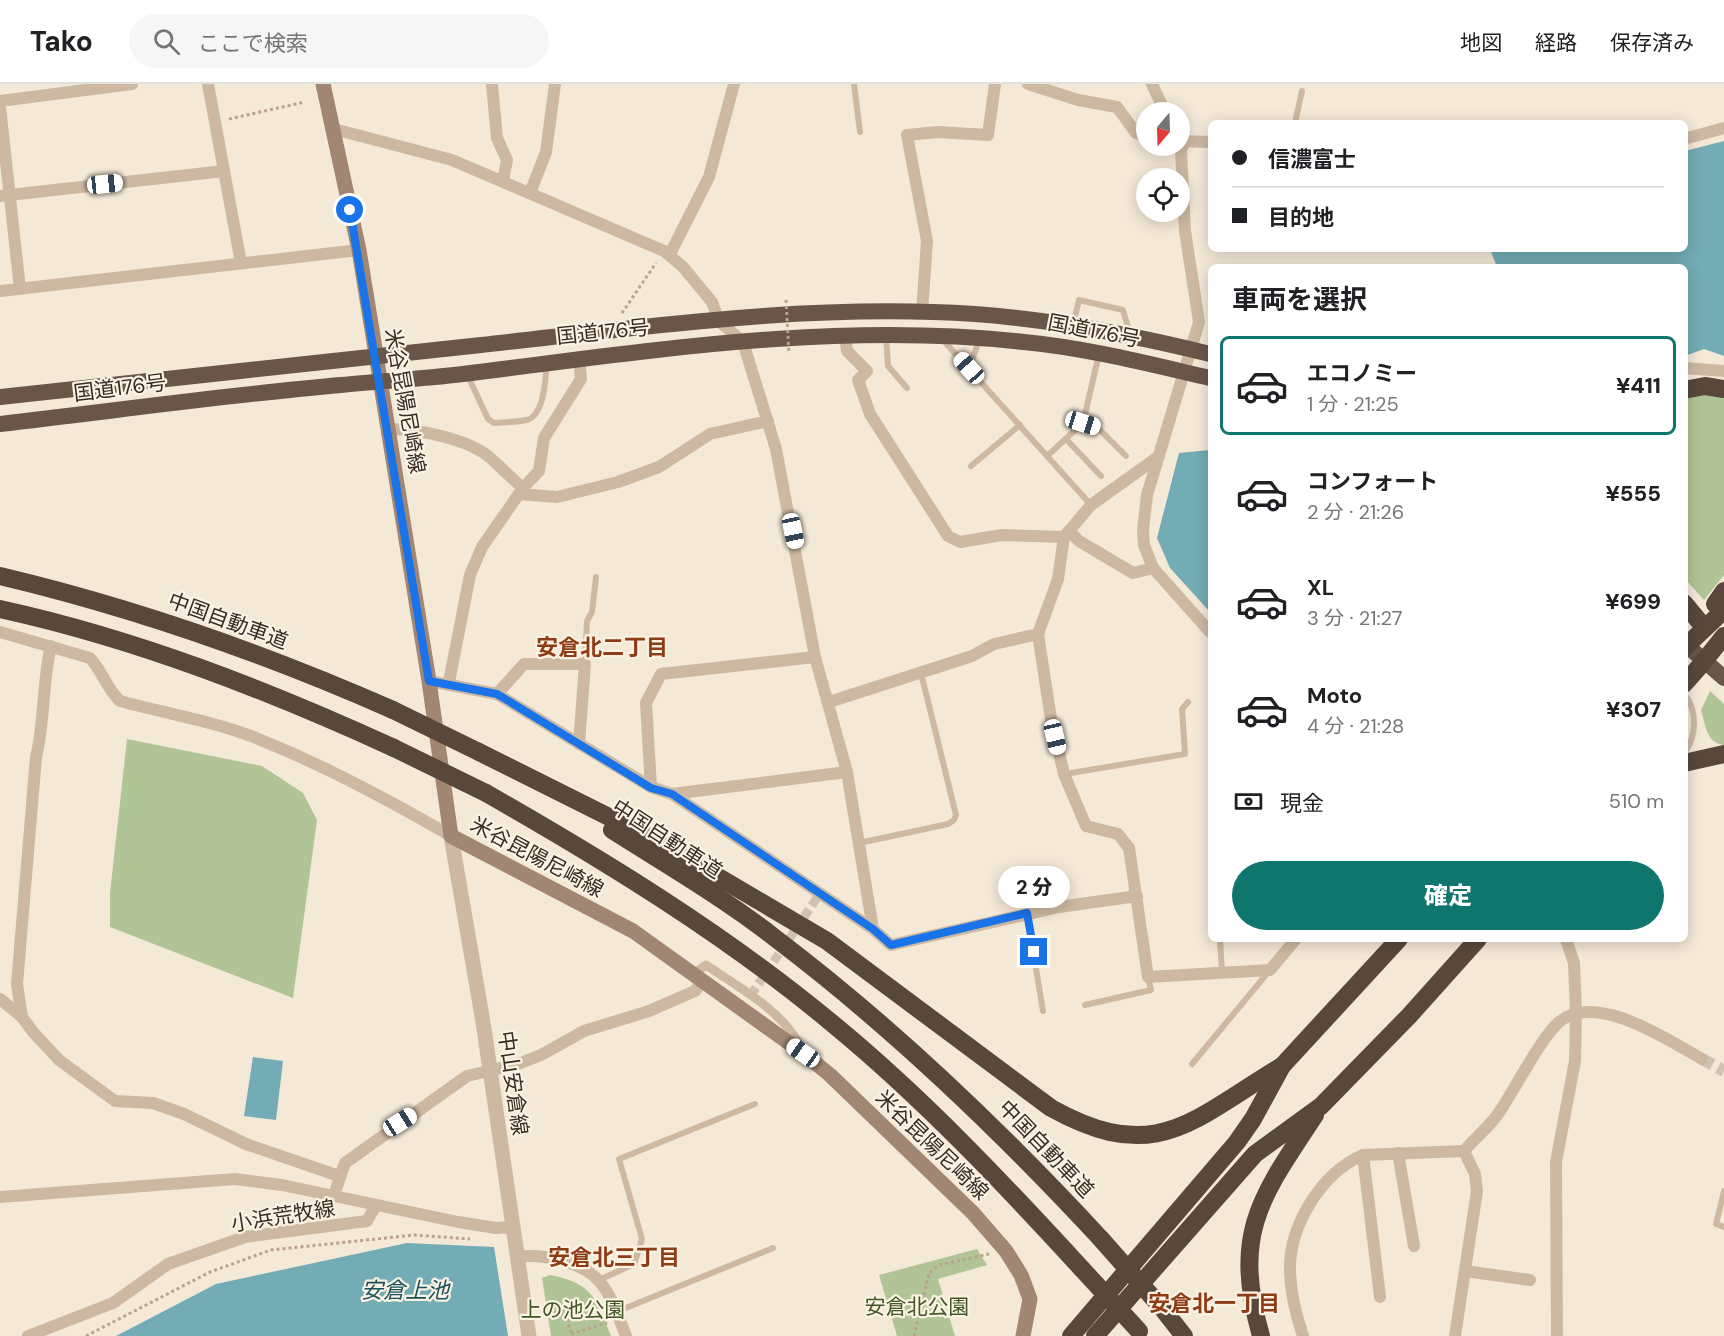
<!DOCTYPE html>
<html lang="ja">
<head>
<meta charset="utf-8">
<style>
  :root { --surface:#fff; --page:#f6f6f6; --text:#202124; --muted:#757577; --line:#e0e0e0; --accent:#0f766e }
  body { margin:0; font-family:"DM Sans","Noto Sans JP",sans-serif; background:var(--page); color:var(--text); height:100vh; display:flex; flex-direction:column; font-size:22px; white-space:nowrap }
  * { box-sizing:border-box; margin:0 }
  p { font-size:20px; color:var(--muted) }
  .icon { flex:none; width:33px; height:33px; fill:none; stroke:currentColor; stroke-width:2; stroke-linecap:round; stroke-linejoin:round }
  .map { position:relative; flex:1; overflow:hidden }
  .drawer { position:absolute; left:1208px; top:180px; width:480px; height:678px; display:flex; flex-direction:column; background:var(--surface); border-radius:9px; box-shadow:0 3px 15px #0003 }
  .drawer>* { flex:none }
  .top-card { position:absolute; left:1208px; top:36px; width:480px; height:132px; border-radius:9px; box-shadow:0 3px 15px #0003; display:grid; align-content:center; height:132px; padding:0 24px; background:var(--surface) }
  .needle { width:39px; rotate:199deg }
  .buttons { position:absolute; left:1136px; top:18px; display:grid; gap:12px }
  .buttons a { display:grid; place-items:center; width:54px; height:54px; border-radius:50%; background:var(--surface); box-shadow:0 3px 15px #0003; font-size:30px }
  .end { position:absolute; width:27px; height:27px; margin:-14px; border:8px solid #1a73e8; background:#fff; box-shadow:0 0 0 3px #fff }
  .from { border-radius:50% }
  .bubble { position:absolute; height:42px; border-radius:21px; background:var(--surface); box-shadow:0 3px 15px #0003; font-size:20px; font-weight:800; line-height:42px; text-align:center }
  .car { position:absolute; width:18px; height:36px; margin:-18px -9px; border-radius:8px; box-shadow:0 0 4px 2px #0007; background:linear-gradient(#fff 24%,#345 0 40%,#fff 0 76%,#345 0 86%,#fff 0) }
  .top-card b { display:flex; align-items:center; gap:21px; height:57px; font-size:22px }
  .top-card b+b { border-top:2px solid var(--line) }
  .top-card i { width:15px; height:15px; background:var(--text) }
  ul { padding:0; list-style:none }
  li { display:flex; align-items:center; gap:18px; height:99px; margin:0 12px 9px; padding:0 12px; border:3px solid transparent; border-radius:9px }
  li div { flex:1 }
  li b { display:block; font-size:22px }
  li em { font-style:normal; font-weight:800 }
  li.selected { border-color:var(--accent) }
  li>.icon { width:54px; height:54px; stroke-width:1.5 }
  h2 { padding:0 24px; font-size:27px; line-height:72px }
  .pay { display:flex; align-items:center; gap:15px; height:66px; padding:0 24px; font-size:22px }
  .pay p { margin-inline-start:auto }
  .primary-button { display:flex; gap:12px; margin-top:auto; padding:12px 24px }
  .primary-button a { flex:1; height:69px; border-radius:36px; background:var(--accent); color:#fff; font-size:24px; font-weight:800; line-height:69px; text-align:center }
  header { display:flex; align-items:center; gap:36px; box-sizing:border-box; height:84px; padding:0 30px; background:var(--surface); border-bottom:2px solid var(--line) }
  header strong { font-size:28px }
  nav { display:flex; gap:33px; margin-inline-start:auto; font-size:21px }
  .search { width:420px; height:54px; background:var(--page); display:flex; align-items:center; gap:15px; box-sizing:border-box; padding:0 21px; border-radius:33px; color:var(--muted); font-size:22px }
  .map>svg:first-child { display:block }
</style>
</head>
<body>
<header>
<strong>Tako</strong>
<div class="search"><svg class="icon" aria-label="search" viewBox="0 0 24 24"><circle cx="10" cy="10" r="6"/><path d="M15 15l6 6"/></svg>ここで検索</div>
<nav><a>地図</a><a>経路</a><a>保存済み</a></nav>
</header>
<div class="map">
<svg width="1724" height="1252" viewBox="0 0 1724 1252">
  <rect width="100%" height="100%" fill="#f4e8d7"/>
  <g fill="#b1c496">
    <polygon points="1705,309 1724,311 1724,491 1704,516 1685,495 1685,312"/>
    <path d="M1710 607 1724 620V661C1707 660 1705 640 1701 626Z"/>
    <polygon points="127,655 262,682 303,709 317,736 293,914 110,843 110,809"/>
    <polygon points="977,1165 987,1181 938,1195 955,1252 897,1252 879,1191"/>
    <path d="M550 1191C593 1199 597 1216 611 1252H551L542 1194Z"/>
  </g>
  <g fill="#73acb4">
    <polygon points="1724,57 1724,272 1704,265 1685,272 1684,183 1497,183 1490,165 1684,165 1685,67"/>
    <polygon points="1210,366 1210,528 1170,484 1157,454 1179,369"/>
    <polygon points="253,973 283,977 276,1036 244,1032"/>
    <polygon points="407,1159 494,1163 508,1252 116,1252 216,1200"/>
  </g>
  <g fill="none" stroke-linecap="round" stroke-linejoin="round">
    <polyline stroke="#cec2b3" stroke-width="9" stroke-dasharray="9 4.5" stroke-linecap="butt" points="751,911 819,811"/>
    <polyline stroke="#cec2b3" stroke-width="12" stroke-dasharray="12 6" stroke-linecap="butt" points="1702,975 1724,987"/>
    <g stroke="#b9a38c" stroke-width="3" stroke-dasharray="3 3" stroke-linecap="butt">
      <polyline points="229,35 305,18"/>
      <polyline points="622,229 656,179"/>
      <polyline points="542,1230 565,1228 572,1252"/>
      <polyline points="571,1250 607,1239"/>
      <polyline points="86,1252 210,1188 271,1166 414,1151 470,1155"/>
      <polyline points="914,1252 929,1189 939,1181 989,1170"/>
    </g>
    <g stroke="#cdb9a2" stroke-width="6">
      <polyline points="854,0 860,48"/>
      <polyline points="1295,39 1302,7"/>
      <polyline points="1073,241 1079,216 1123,226 1130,250"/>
      <polyline points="886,252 888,282 907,304"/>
      <polyline points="943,256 1091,421"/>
      <polyline points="969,284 979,257"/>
      <path d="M467 290 488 335 494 339C504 338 517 338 527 336 544 331 546 295 546 281"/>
      <polyline points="1083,339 1097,343 1126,372"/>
      <polyline points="1066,355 1101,392"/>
      <polyline points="1047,372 1083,339 1099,270"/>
      <polyline points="971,382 1020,341"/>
      <polyline points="585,580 587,537 592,528 596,493"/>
      <path d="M1684 610C1698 626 1697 653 1684 669"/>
      <polyline points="1065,690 1185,670 1182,625 1188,618"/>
      <polyline points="864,758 948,740 954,736 956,731 921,589"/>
      <polyline points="1027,830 1043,927"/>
      <polyline points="1220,855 1222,888"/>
      <polyline points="1085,921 1151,906 1148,893"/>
      <polyline points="1192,980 1270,886"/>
      <polyline points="1724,1107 1716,1140 1724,1143"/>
      <polyline points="599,1196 634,1180 642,1155 619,1075 755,1020"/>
      <polyline points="616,1228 773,1164"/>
    </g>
    <path stroke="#cdb9a2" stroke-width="9" d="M692 891 706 881C740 904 785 928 802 966"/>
    <g stroke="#cdb9a2" stroke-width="12">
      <polyline points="208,0 241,179"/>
      <polyline points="492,0 497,54 507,76 503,97"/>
      <polyline points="1028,0 1078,16 1117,23 1136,49 1146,53"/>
      <polyline points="1152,0 1165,28"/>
      <polyline points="0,17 132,0"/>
      <polyline points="0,23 20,205"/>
      <polyline points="334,45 452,76 664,167 683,183 712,218 719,237 743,258 776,365 815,573 847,688 873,845"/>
      <polyline points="1179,53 1185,57 1181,66 1185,147 1199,238 1147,411 1143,446 1144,461 1153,484 1210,548"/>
      <polyline points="1684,55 1724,44"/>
      <polyline points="1179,57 1210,58"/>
      <polyline points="530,109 546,68 555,0"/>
      <polyline points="0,112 224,87"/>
      <polyline points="670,170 709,93 734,0"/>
      <polyline points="0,207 359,166"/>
      <polyline points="922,228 927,157 907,51 938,48 988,51 995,0"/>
      <polyline points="845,252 847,267 867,287 858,296 870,330 948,452 960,458 1002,451 1064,453"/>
      <polyline points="1684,284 1724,287"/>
      <path d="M388 345C417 345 465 354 488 372 500 382 511 394 523 404L482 463 470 491 449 598"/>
      <polyline points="1158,373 1091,421 1064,453 1058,495 1038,550 1051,635 1064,690 1086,742 1118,750 1129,764 1148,893 1270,886 1296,855"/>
      <polyline points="523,404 539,387 544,354 581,295 579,273"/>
      <polyline points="519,410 557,413 618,398 659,383 710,350 768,337"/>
      <polyline points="1069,447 1079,457 1133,489 1153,484"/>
      <path d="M0 548 90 574C103 588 106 604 120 617 164 629 213 637 256 654 324 681 389 716 451 752"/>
      <path d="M51 562C42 599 45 637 36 673L17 900 22 933 33 948 59 976 115 1017 153 1019 184 1030 246 1060 339 1092"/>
      <polyline points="429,597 497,610 651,703 672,710 873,845 891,861 1059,823 1137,812"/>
      <polyline points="497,610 524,580 585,580 579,660"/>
      <polyline points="829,618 972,572 994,560 1038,550"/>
      <polyline points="651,703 646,619 661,590 815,573"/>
      <polyline points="672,710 847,688"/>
      <polyline points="0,915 22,933"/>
      <path d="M1464 1067C1475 1054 1489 1043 1498 1030 1514 1007 1540 955 1559 938 1596 907 1668 956 1702 975"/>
      <polyline points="1398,1069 1414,1162"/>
      <polyline points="1363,1071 1380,1213"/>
      <polyline points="334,1111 345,1079 467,992 518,980 541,971 584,947 649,927 695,907 702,898"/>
      <polyline points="0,1113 235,1095 282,1101 458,1138 496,1144 512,1143"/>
      <path d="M516 1173C541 1169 581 1177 599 1197 612 1211 619 1235 626 1252"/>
      <polyline points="1465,1187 1530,1196"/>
      <polyline points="28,1252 113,1219 168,1180 245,1153 367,1137 376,1121"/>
      <path d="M1303 1252C1296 1231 1291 1211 1290 1189 1288 1143 1321 1089 1363 1071L1464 1067"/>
      <polyline points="1455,1252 1477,1107 1475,1090 1464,1067"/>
      <polyline points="1557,1252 1556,1078 1575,977 1576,929 1574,879 1566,855"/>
    </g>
    <polyline stroke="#cdb9a2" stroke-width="15" points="451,752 483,938 529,1252"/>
    <polyline stroke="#a18773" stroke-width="15" points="323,0 359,166 429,597 451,752 633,847 803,969 830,991 973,1129 1006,1167 1021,1191 1030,1215 1023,1252"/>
    <g stroke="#6a5648" stroke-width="16">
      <path d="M0 313C160 295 321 279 481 261 645 243 810 219 975 230 1055 236 1133 251 1210 270"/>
      <path d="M0 340C113 327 227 311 341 301 382 297 422 295 463 290 649 267 836 237 1024 258 1087 264 1149 280 1210 294"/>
      <polyline points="1684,559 1724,594"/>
    </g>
    <g stroke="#59473b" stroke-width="18">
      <polyline points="1684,306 1705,302 1724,305"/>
      <path d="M0 492C135 524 266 570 393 626"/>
      <polyline points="1684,519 1703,542"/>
      <polyline points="1715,520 1724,507"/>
      <path d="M0 525C137 555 267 606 394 664"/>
      <polyline points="1684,600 1700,582"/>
      <path d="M479 668 659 758 827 857 1051 1024C1157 1083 1193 1035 1282 982"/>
      <polyline points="1684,679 1724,670"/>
      <path d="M486 709C607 778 726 851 833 940 923 1014 1003 1099 1082 1185"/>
      <path d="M612 746C667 781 724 814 775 854 894 944 1000 1046 1101 1155"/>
      <polyline points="1162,1224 1184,1252"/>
      <polyline points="1071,1252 1237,1058 1253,1035 1282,982 1399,855"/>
      <polyline points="1095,1252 1255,1070 1321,1022 1409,932 1478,855"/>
      <path d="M1261 1252C1232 1149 1260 1114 1315 1031"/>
    </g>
    <polyline stroke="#b9a38c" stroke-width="3" stroke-dasharray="3 3" stroke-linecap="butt" points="786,216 789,270"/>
    <g stroke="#59473b" stroke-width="18">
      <polyline points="1684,564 1723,527"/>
      <polyline points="1700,582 1724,552"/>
      <polyline points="393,626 479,668"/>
      <polyline points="394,664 486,709"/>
      <polyline points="1101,1155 1162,1224"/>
      <polyline points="1082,1185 1139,1247"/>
    </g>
  </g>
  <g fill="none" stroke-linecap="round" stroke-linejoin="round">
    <polyline stroke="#1a73e8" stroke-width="8" points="350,126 429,597 497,610 651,704 672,710 873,845 891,861 1027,829 1034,868"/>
  </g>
  <g text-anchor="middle" stroke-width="4.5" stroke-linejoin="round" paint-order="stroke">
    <g font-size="21" fill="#372c25" stroke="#fbf2e4">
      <text transform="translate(1094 247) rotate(11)" y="7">国道176号</text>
      <text transform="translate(603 248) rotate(-6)" y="7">国道176号</text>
      <text transform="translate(120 304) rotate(-7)" y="7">国道176号</text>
      <text transform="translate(405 317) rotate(80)" y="7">米谷昆陽尼崎線</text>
      <text transform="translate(228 537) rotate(20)" y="7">中国自動車道</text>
      <text transform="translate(667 755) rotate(33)" y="7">中国自動車道</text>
      <text transform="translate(537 773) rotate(28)" y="7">米谷昆陽尼崎線</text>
      <text transform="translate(513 999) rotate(82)" y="7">中山安倉線</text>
      <text transform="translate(932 1061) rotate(44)" y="7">米谷昆陽尼崎線</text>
      <text transform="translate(1046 1065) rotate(46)" y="7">中国自動車道</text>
      <text transform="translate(283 1132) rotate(-9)" y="7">小浜荒牧線</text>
    </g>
    <g font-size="21" fill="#425727" stroke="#fbf2e4">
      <text x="917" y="1230">安倉北公園</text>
      <text x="573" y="1233">上の池公園</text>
    </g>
    <g font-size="22" font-weight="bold" fill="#8e3c16" stroke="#fbf2e4">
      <text x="602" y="571">安倉北二丁目</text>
      <text x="614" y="1181">安倉北三丁目</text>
      <text x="1214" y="1227">安倉北一丁目</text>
    </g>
    <g font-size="22" font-style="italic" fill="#17525c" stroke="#fbf2e4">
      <text x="405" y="1214">安倉上池</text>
    </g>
  </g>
</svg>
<div class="buttons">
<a><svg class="needle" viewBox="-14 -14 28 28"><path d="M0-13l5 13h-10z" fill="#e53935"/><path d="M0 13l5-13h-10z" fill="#757577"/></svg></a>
<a><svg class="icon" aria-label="locate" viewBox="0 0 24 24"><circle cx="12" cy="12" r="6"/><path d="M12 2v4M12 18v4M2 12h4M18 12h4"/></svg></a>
</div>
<i class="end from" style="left:350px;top:126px"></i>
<i class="end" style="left:1034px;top:868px"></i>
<div class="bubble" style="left:998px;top:782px;width:72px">2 分</div>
<i class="car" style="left:105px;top:100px;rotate:84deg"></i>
<i class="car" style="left:969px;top:284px;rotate:318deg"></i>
<i class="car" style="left:1083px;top:339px;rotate:107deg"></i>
<i class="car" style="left:793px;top:447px;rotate:168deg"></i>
<i class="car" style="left:1055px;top:653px;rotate:167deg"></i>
<i class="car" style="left:803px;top:969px;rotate:305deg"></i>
<i class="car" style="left:400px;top:1038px;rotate:58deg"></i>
<div class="top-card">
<b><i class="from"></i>信濃富士</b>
<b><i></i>目的地</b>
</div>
<section class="drawer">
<h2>車両を選択</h2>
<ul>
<li class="selected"><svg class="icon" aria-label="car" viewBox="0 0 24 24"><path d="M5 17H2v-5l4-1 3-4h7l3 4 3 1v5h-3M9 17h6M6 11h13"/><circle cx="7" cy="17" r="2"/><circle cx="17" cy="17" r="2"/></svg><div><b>エコノミー</b><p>1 分 · 21:25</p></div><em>¥411</em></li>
<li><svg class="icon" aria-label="car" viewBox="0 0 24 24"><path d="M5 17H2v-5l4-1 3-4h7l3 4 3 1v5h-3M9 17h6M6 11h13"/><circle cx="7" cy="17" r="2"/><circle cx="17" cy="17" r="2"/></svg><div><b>コンフォート</b><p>2 分 · 21:26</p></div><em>¥555</em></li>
<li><svg class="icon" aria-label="car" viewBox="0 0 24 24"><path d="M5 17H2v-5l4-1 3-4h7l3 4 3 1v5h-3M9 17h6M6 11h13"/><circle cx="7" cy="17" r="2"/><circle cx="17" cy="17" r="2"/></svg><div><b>XL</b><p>3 分 · 21:27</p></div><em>¥699</em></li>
<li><svg class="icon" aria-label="car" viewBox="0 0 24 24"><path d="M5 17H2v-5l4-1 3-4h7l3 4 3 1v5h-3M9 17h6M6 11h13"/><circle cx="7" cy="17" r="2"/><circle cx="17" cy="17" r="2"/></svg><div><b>Moto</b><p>4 分 · 21:28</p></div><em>¥307</em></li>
</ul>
<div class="pay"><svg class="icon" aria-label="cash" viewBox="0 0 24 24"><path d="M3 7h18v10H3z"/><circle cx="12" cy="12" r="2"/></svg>現金<p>510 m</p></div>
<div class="primary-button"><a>確定</a></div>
</section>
</div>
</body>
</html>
